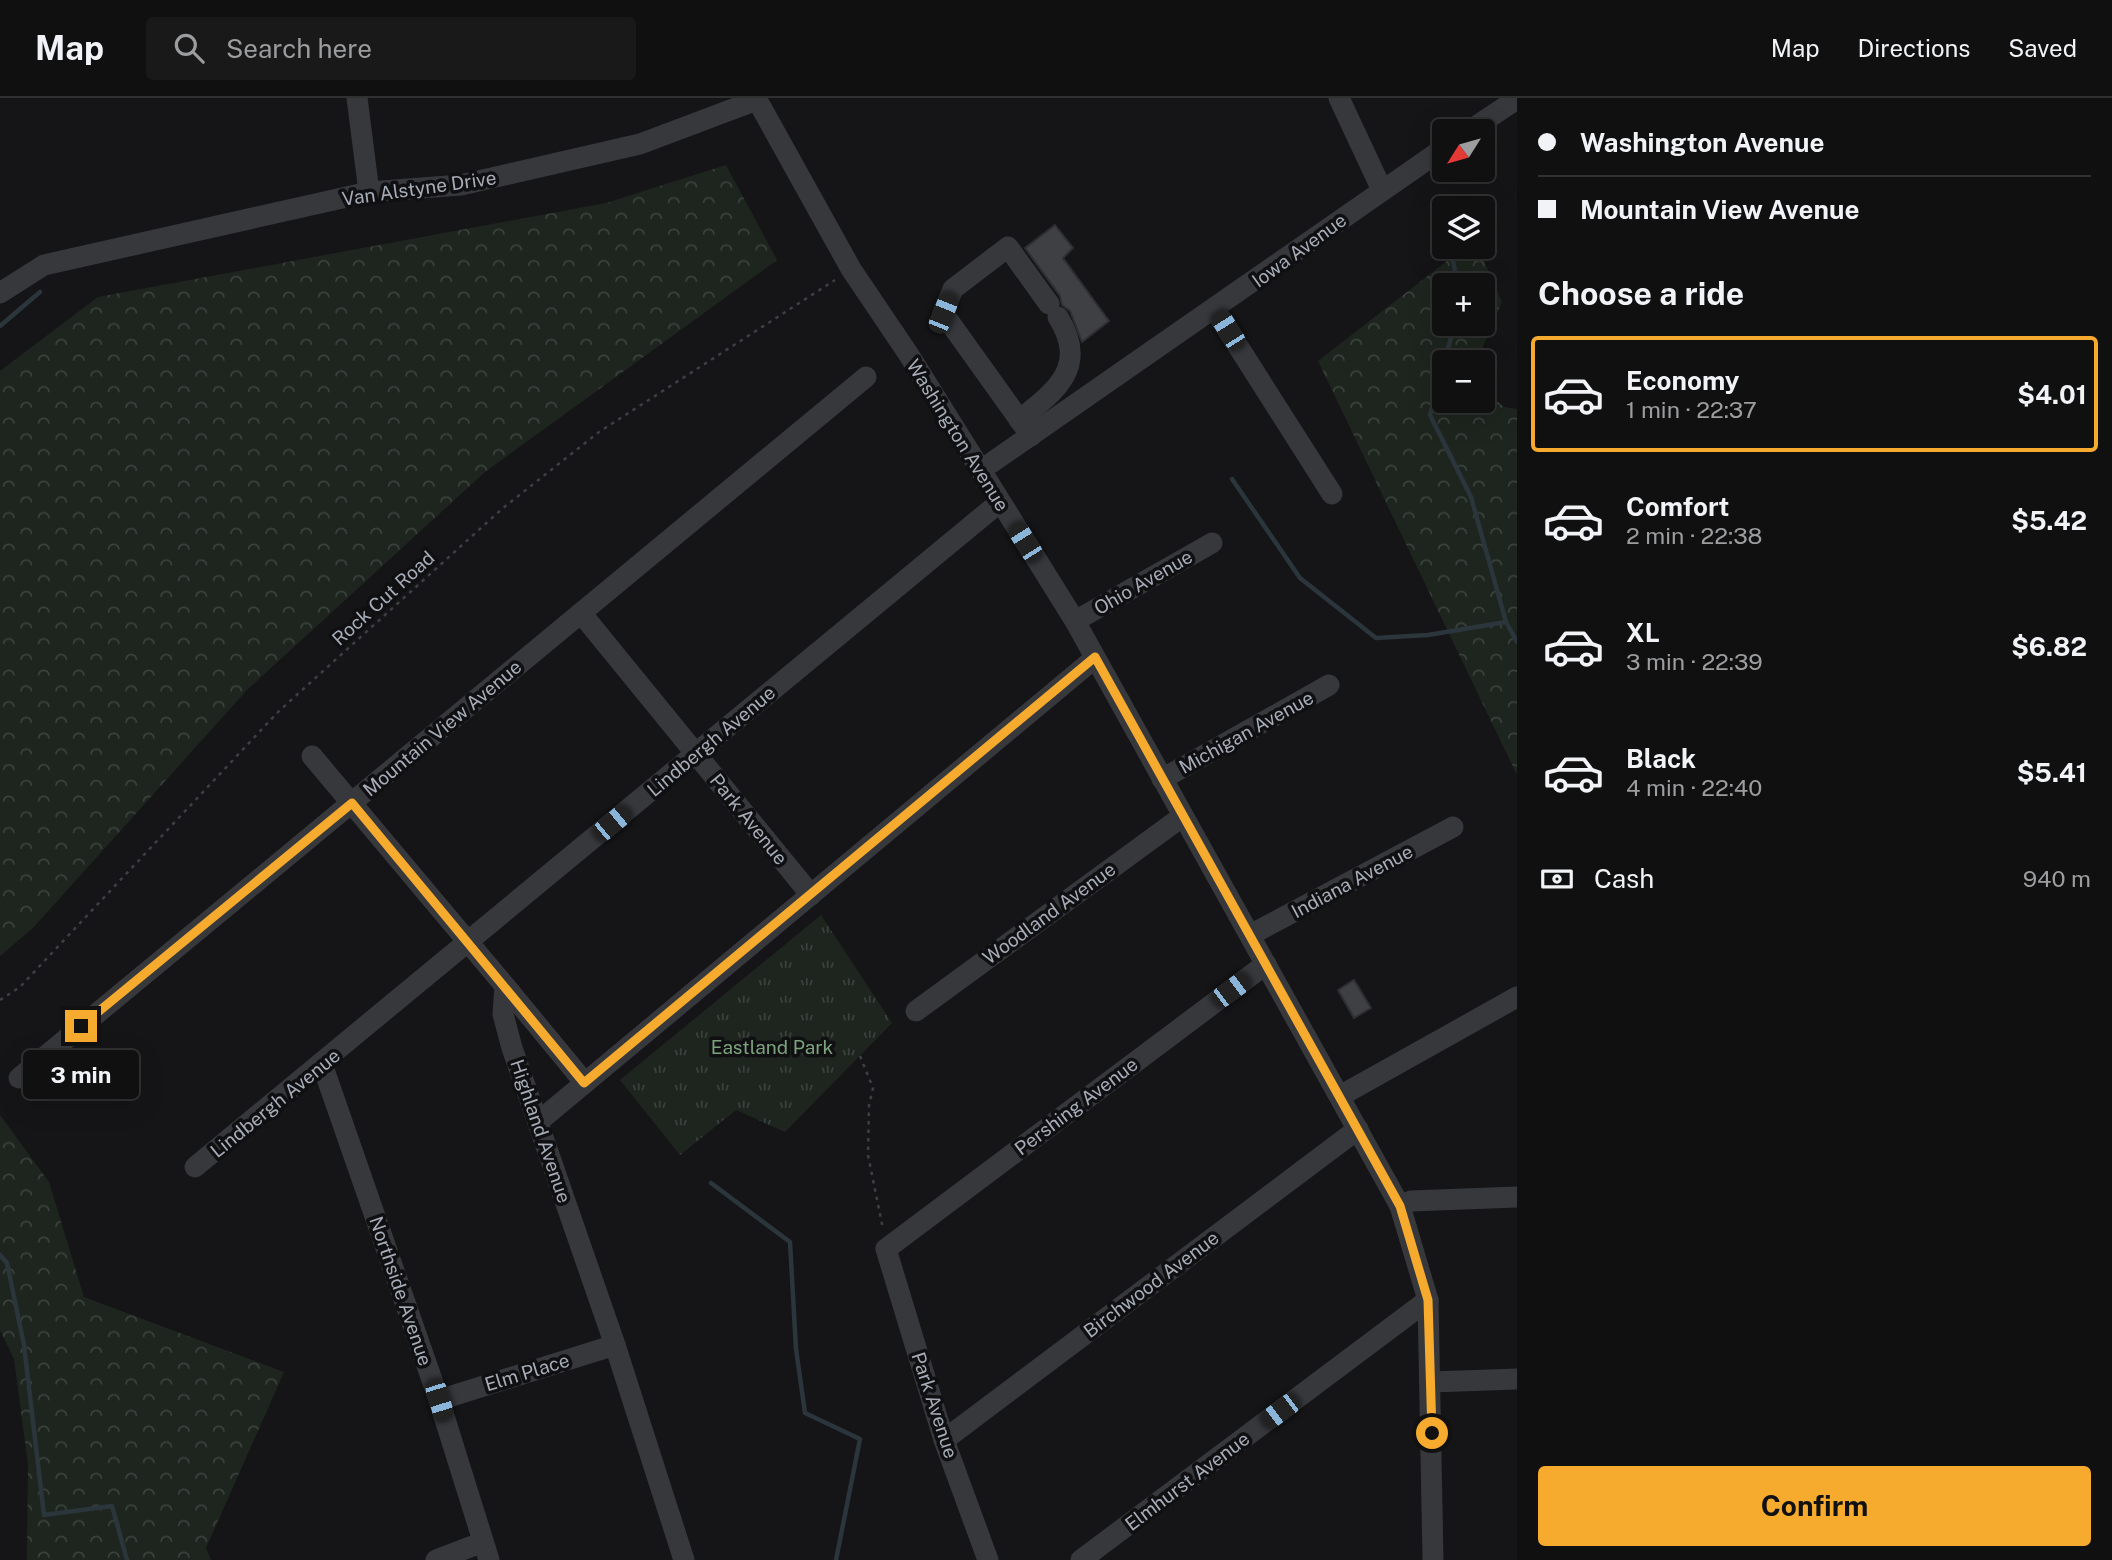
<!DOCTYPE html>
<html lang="en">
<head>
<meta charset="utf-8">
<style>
  :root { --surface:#101011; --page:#19191a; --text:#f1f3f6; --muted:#9c9d9f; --line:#303031; --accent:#f7ab2e }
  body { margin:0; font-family:"Public Sans",sans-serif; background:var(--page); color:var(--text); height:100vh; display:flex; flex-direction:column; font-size:26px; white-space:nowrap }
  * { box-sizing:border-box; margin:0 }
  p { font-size:23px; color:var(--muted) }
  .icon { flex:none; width:38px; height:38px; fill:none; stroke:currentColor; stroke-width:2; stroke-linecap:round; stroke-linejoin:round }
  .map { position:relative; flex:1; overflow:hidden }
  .side { display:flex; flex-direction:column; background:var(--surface); width:595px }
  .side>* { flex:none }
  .hud { display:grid; align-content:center; height:154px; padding:0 21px; background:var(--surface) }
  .needle { width:46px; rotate:233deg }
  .tools { position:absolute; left:1432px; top:21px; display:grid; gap:14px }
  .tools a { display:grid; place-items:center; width:63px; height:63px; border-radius:7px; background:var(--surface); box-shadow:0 7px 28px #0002,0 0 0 2px var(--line); font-size:35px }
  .end { position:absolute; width:32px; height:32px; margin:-16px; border:9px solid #f7ab2e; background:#111; box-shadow:0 0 0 4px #111 }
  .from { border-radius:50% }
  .bubble { position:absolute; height:49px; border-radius:7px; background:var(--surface); box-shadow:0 7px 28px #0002,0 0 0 2px var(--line); font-size:23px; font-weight:700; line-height:49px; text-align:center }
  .car { position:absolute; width:21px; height:42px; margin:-21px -10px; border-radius:9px; box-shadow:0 0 5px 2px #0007; background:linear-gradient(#222 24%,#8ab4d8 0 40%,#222 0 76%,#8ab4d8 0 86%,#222 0) }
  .hud b { display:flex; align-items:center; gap:24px; height:66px; font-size:26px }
  .hud b+b { border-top:2px solid var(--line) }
  .hud i { width:18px; height:18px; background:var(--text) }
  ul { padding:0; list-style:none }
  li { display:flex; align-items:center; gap:21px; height:116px; margin:0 14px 10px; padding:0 7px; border:4px solid transparent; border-radius:7px }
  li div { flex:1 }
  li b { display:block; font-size:26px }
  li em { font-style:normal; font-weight:700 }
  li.current { border-color:var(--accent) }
  li>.icon { width:63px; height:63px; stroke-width:1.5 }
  h2 { padding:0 21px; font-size:32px; line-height:84px }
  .pay { display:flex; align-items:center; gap:18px; height:77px; padding:0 21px; font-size:26px }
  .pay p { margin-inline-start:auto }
  .action { display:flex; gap:14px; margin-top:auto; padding:14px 21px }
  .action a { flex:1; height:80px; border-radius:7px; background:var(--accent); color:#111; font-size:28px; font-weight:700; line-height:80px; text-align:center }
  header { display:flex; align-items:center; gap:42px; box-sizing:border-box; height:98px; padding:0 35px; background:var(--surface); border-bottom:2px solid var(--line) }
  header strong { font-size:33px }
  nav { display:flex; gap:38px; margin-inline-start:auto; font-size:24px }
  .search { width:490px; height:63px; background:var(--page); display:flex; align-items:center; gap:18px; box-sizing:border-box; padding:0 24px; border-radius:7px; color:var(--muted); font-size:26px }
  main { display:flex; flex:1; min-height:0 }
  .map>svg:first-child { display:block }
</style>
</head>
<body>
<header>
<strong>Map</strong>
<div class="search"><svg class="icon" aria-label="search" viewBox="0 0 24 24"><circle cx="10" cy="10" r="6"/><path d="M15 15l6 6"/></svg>Search here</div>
<nav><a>Map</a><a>Directions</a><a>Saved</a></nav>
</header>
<main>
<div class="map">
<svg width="1517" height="1462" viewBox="0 0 1517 1462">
  <defs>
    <pattern id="forest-crowns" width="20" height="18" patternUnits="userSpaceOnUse" patternTransform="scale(1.75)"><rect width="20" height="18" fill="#1d251e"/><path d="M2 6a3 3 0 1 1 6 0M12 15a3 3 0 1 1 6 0" fill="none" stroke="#3b423d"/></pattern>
    <pattern id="park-tufts" width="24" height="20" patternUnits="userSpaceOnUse" patternTransform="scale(1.75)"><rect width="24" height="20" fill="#1d251e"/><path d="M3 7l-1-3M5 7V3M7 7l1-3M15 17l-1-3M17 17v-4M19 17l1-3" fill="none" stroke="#3b423d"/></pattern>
  </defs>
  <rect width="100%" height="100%" fill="#151517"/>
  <g fill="url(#forest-crowns)" fill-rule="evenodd">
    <polygon points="726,67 777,162 485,374 247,592 33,830 0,858 0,273 98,199 606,105"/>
    <path d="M1465 149H1478L1502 204 1481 253V264H1444V303H1482V291L1504 309 1517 311V677L1318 263ZM1444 187H1482V226H1444Z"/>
    <polygon points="0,1017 49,1084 84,1199 284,1274 206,1450 211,1462 27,1462 28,1367 14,1261 0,1232"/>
  </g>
  <polygon fill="url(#park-tufts)" points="821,817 892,925 785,1034 736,1012 680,1057 620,982"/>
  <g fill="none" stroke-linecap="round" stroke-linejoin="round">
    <g stroke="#2b353c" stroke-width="4.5">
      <polyline points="1450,149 1458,187"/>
      <polyline points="0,228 40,194"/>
      <polyline points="1444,264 1455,226"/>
      <polyline points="1444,266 1430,317 1471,399 1506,524 1517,544"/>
      <polyline points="1232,381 1300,480 1376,540 1428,537 1506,524"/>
      <polyline points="711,1085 790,1144 796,1251 805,1315 860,1341 836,1462"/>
      <polyline points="0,1157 7,1165 24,1247 44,1417 112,1408 127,1462"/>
    </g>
  </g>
  <g fill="#3f4044" stroke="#2f2f33" stroke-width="2">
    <polygon points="1055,127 1073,150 1063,160 1109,223 1082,244 1070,213 1062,207 1060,198 1025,150"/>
    <polygon points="1354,882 1371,910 1354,920 1338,892"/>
  </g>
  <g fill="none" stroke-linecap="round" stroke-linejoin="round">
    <g stroke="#3c3f44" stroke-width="2.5" stroke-dasharray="3.5 5" stroke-linecap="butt">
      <polyline points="0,902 20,889 279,613 503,410 599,334 835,182"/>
      <polyline points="860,958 873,990 869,1007 868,1057 883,1131"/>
    </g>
    <g stroke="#36383c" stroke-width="21">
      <polyline points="357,0 369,94"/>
      <polyline points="756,0 851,171 909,257 1075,523 1400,1108 1428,1202 1433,1462"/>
      <polyline points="1339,0 1382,92"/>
      <polyline points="1469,33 1517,1"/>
      <polyline points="0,195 44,167 369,94 461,87 640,46 757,2"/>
      <polyline points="1215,212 1332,396"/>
      <path d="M1019 322C1056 293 1089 269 1058 219"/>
      <polyline points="1031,338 943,215 953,191 1008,149 1049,206"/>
      <polyline points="981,372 1444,50"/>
      <polyline points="581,515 811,797"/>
      <polyline points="1075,523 1212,445"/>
      <polyline points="312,658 505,888 503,916 512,950 615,1247 684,1462"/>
      <polyline points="1162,681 1329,587"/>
      <polyline points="1250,837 1453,729"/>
      <polyline points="505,888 585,985"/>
      <polyline points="916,913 1183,718"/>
      <polyline points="322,966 439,1302 489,1462"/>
      <polyline points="19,980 866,279"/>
      <polyline points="1340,998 1517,899"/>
      <polyline points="538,1024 1095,560"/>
      <polyline points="195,1069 1000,404"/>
      <polyline points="1400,1108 1411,1103 1517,1099"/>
      <polyline points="1431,1284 1517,1281"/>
      <polyline points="439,1302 615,1247"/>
      <polyline points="944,1342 1358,1031"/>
      <polyline points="436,1462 483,1444"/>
      <polyline points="988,1462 944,1342 886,1151 1266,866"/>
      <polyline points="1081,1462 1428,1202"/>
    </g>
  </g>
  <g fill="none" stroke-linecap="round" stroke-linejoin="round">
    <polyline stroke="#f7ab2e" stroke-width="9" points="81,928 352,705 584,985 1095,559 1400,1108 1428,1202 1432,1335"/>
  </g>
  <g text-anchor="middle" stroke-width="7" stroke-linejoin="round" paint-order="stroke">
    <g font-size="19" fill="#a7adb8" stroke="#101012">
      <text transform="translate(419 90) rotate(-8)" y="7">Van Alstyne Drive</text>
      <text transform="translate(1299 152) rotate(-36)" y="7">Iowa Avenue</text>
      <text transform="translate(958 337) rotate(58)" y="7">Washington Avenue</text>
      <text transform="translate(1143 484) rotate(-30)" y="7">Ohio Avenue</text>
      <text transform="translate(383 500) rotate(-42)" y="7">Rock Cut Road</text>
      <text transform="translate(442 630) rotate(-40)" y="7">Mountain View Avenue</text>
      <text transform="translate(1246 634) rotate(-29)" y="7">Michigan Avenue</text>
      <text transform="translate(711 643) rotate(-40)" y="7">Lindbergh Avenue</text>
      <text transform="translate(749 721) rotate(51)" y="7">Park Avenue</text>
      <text transform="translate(1352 783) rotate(-28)" y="7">Indiana Avenue</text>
      <text transform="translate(1049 815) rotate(-36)" y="7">Woodland Avenue</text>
      <text transform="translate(275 1005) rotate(-39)" y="7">Lindbergh Avenue</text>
      <text transform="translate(1076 1008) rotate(-37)" y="7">Pershing Avenue</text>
      <text transform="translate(541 1033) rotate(71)" y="7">Highland Avenue</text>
      <text transform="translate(1151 1186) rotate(-37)" y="7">Birchwood Avenue</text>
      <text transform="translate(401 1193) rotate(71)" y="7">Northside Avenue</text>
      <text transform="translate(527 1274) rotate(-17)" y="7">Elm Place</text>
      <text transform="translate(935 1307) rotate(72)" y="7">Park Avenue</text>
      <text transform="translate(1187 1383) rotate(-37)" y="7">Elmhurst Avenue</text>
    </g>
    <g font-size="19" fill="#7da37e" stroke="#101012">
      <text x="772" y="956">Eastland Park</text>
    </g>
  </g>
</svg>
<div class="tools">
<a><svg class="needle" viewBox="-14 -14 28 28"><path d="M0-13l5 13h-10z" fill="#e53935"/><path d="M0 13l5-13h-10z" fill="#9c9d9f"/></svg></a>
<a><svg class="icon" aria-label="layers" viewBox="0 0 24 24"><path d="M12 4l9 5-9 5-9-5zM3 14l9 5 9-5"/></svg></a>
<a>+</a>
<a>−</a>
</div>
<i class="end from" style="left:1432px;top:1335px"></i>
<i class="end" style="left:81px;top:928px"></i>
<div class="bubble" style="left:23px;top:952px;width:116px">3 min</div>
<i class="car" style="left:943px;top:215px;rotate:22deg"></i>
<i class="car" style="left:1228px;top:232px;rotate:328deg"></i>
<i class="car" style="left:1025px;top:444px;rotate:328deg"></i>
<i class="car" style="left:612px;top:725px;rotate:50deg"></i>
<i class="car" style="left:1231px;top:892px;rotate:53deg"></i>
<i class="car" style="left:439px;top:1302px;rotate:163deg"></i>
<i class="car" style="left:1280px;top:1313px;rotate:233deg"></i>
</div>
<section class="side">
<div class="hud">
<b><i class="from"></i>Washington Avenue</b>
<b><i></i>Mountain View Avenue</b>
</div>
<h2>Choose a ride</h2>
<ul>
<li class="current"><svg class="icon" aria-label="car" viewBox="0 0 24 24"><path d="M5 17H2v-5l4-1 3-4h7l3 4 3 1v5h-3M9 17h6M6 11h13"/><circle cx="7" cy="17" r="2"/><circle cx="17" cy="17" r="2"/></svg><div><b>Economy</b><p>1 min · 22:37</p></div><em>$4.01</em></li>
<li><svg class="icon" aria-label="car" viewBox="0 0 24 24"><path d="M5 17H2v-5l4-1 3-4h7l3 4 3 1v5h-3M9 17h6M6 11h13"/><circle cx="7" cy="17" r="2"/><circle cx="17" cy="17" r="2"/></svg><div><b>Comfort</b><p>2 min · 22:38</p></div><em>$5.42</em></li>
<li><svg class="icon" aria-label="car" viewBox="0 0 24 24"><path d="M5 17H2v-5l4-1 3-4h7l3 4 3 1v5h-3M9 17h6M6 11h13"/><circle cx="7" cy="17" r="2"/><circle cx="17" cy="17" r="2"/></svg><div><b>XL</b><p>3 min · 22:39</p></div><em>$6.82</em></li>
<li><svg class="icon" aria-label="car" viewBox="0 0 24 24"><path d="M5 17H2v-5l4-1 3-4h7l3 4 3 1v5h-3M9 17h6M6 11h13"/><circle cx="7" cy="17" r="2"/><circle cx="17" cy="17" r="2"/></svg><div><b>Black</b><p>4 min · 22:40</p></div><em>$5.41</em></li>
</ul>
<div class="pay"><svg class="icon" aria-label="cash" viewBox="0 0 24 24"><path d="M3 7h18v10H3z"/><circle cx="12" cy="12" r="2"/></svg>Cash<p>940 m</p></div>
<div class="action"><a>Confirm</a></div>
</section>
</main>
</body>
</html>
